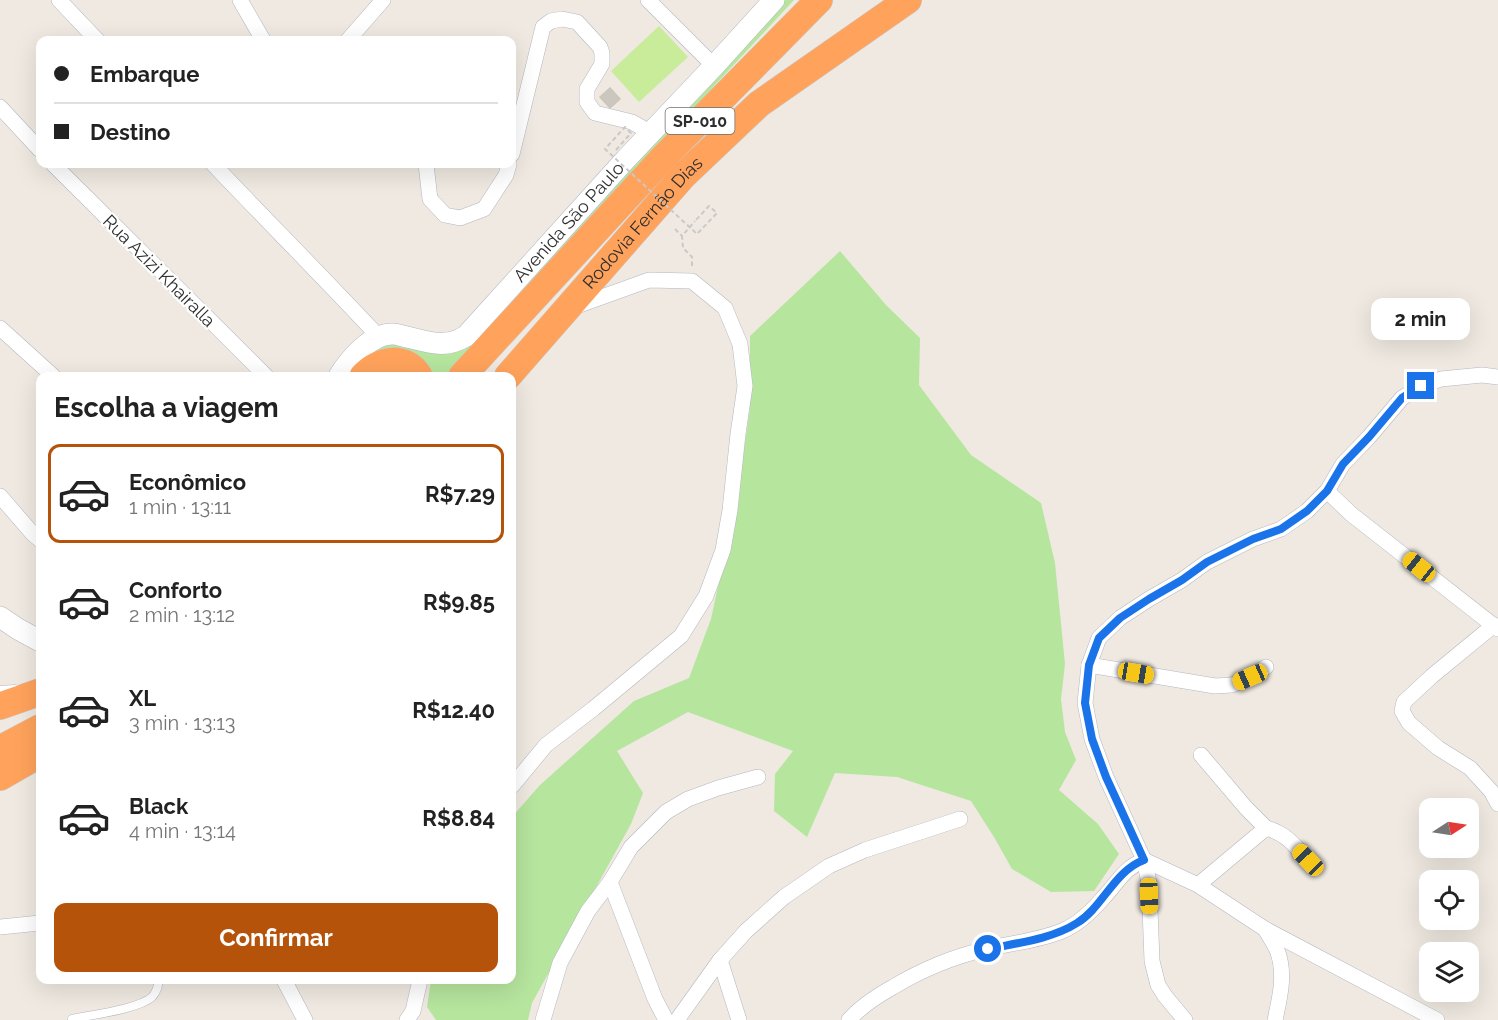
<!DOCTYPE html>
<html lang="pt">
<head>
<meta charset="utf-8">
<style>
  :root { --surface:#fff; --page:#f2f2f2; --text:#222; --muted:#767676; --line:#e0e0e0; --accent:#b45309 }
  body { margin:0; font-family:Raleway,sans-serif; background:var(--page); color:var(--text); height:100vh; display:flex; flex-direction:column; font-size:22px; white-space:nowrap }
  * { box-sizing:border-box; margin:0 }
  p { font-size:20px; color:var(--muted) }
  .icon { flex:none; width:33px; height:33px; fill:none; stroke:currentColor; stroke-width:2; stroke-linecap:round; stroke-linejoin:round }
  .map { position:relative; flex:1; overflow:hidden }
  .panel { position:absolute; left:36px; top:372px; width:480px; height:612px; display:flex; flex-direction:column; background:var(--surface); border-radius:12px; box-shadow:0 6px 24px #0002 }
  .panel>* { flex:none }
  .banner { position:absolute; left:36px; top:36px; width:480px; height:132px; border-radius:12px; box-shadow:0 6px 24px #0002; display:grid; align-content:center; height:132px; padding:0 18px; background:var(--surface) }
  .needle { width:39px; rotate:78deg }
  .tools { position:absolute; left:1419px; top:798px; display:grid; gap:12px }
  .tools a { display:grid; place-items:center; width:60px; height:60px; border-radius:12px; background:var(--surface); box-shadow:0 6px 24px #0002; font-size:30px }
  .end { position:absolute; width:27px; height:27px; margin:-14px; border:8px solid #1a73e8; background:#fff; box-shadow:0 0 0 3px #fff }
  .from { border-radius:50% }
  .bubble { position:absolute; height:42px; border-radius:12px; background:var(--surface); box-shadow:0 6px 24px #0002; font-size:20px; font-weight:700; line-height:42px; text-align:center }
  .car { position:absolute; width:18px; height:36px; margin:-18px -9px; border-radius:8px; box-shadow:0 0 4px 2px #0007; background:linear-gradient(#f5c518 24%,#345 0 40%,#f5c518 0 76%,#345 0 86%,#f5c518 0) }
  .banner b { display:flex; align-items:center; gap:21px; height:57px; font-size:22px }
  .banner b+b { border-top:2px solid var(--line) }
  .banner i { width:15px; height:15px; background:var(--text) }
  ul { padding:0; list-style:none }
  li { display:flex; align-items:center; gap:18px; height:99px; margin:0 12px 9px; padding:0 6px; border:3px solid transparent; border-radius:12px }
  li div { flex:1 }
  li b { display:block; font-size:22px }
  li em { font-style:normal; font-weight:700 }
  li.active { border-color:var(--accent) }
  li>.icon { width:54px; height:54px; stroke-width:1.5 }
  h2 { padding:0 18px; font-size:27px; line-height:72px }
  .button { display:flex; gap:12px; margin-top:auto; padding:12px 18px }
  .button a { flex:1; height:69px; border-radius:12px; background:var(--accent); color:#fff; font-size:24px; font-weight:700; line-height:69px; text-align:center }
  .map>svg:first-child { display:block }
</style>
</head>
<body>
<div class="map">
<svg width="1498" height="1020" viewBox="0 0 1498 1020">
  <rect width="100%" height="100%" fill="#efe9e1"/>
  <g fill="#b6e59e">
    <polygon points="784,0 794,0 651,154 451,376 432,376 430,373 369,354 387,343 441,351"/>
    <polygon points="840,251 886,305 920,338 919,385 971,455 1041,503 1055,563 1065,664 1061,699 1065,732 1076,760 1059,790 1098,824 1119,854 1094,891 1051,892 1012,869 994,837 971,801 897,777 835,773 807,837 774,811 775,774 793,751 688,712 617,751 643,793 631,824 532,1003 528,1020 436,1020 427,1007 431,980 512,980 512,817 540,785 634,701 689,678 711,619 736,504 750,409 750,336"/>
  </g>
  <polygon fill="#c9ec9a" points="659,26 688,57 639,102 611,71"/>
  <polygon fill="#cbc7bf" stroke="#cbc5ba" stroke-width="1.5" points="610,88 620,99 610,108 600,97"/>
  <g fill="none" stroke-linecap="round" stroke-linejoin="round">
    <defs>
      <g id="lane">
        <polyline points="0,690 15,689"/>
        <path d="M72 1019C90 1015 139 1009 152 997 157 992 158 986 159 980"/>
      </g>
      <g id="street">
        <polyline points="59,0 97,40"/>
        <polyline points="240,0 263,40"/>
        <polyline points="648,0 714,66"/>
        <polyline points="348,40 383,0"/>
        <polyline points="0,107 40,150"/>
        <polyline points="512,154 543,27 551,21 562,19 577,22 600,47 602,53 602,64 587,89 587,102 595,113 632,122 651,133"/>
        <polyline points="53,164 266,376"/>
        <path d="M213 164C268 222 324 278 378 336"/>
        <polyline points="426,164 430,199 445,215 460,218 484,209 506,175 509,164"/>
        <polyline points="0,328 53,376"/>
        <polyline points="1327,491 1351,514 1498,629"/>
        <polyline points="0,496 33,534 40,540"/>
        <polyline points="1494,625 1432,676 1404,702 1402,711 1409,723 1438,748 1470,768 1491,791 1498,804"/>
        <polyline points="1089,665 1215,686 1232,685 1250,677 1266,667"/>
        <polyline points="512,786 546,745 593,709 681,636 706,596 723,550 730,510 738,434 745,386 740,344 725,308 692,281 649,280 574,307"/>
        <path d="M1266 828C1287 834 1294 845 1308 860"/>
        <polyline points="1144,860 1198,885 1265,929 1437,1020"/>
        <polyline points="610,882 655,999 666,1020"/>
        <polyline points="1198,885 1266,828 1246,808 1201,755"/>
        <polyline points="0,927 40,923"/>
        <path d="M1265 929C1269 936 1274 943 1277 950 1286 973 1280 997 1275 1020"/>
        <polyline points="720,960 739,1020"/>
        <polyline points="284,980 305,1020"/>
        <polyline points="407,1020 413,1011 420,980"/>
        <polyline points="543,1020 560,963 588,911 610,882 631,847 666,812 688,799 718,788 758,777"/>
        <polyline points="677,1020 720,960 746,931 784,897 829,866 865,850 960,819"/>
        <path d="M849 1020C861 1006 877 996 893 987 923 969 952 957 986 949 1011 943 1038 941 1062 931 1079 924 1092 911 1104 897 1118 882 1124 868 1144 860"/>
        <polyline points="1185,1020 1165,996 1158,985 1152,961 1149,882 1144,860 1106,777 1092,739 1085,703 1089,665 1099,638 1120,618 1149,599 1182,580 1207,562 1253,539 1281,529 1307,511 1327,491 1343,464 1369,437 1402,398 1421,386 1441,379 1482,375 1498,377"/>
      </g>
      <g id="secondary">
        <path id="s1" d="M339 376C349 360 371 333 393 334 397 334 402 336 407 337 429 342 445 349 466 336L626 159 714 66 774 0"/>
        <polyline points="0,617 18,629 40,641"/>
      </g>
      <g id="highway">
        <path d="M363 376C379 359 406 354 419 376"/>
        <polyline points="462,376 663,158 819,0"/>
        <path id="s2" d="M508 376 683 176 759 104 908 0"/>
        <polyline points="0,706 40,692"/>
        <polyline points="0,749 40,728"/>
        <polyline points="0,777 40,754"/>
      </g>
    </defs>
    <use href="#lane" stroke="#b4b7c1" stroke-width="9"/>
    <use href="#street" stroke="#b4b7c1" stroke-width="16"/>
    <use href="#secondary" stroke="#b4b7c1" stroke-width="22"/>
    <use href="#highway" stroke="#c9c9c9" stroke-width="28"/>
    <g stroke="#c9c9c9" stroke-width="2" stroke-dasharray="4.5 3" stroke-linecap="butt">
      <polyline points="675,229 682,236"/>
      <polyline points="692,266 692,257 683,248 682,236 695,221"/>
    </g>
    <use href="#lane" stroke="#fff" stroke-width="8"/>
    <use href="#street" stroke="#fff" stroke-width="15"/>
    <use href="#secondary" stroke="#fff" stroke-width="21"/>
    <use href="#highway" stroke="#ffa35c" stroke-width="27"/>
    <polyline stroke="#c9c9c9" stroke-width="2" stroke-dasharray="4.5 3" stroke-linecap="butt" points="616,150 631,133 625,127 605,149 697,234 717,213 709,206 695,221"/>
  </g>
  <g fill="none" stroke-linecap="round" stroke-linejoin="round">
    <path stroke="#1a73e8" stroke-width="8" d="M988 949C1017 943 1052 939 1077 923 1103 907 1114 871 1144 860L1106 777 1092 739 1085 703 1089 665 1099 638 1120 618 1149 599 1182 580 1207 562 1253 539 1281 529 1307 511 1327 491 1343 464 1369 437 1402 398 1421 386"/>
  </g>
  <g text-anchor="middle" stroke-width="4.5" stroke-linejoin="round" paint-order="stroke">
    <rect fill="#fff" stroke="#6d6d6d" stroke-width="1.5" x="665.5" y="108" width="69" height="26" rx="4.5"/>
    <g font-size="16" font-weight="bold" fill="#2e2e2e">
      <text x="700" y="127">SP-010</text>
    </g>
    <g font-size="18" fill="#2e2e2e" stroke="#fff">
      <text dy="6" stroke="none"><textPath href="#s1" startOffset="300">Avenida São Paulo</textPath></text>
      <text dy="6" stroke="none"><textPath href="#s2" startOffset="204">Rodovia Fernão Dias</textPath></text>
      <text transform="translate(159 271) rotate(45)" y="6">Rua Azizi Khairalla</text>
    </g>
  </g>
</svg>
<div class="tools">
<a><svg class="needle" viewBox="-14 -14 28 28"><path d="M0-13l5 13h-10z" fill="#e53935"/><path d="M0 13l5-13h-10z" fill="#767676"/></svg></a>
<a><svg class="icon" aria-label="locate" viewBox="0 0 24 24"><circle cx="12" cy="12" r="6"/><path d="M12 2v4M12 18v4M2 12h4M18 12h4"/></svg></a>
<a><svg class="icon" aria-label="layers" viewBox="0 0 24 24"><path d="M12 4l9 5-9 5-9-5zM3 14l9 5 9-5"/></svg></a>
</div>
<i class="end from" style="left:988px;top:949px"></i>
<i class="end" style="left:1421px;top:386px"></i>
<div class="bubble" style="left:1371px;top:298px;width:99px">2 min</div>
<i class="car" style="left:1419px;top:567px;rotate:309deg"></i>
<i class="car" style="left:1136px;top:673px;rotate:100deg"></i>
<i class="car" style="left:1250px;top:677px;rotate:246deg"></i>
<i class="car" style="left:1308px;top:860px;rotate:316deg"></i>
<i class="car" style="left:1149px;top:896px;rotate:178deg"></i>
<div class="banner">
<b><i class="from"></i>Embarque</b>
<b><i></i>Destino</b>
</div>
<section class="panel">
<h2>Escolha a viagem</h2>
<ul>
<li class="active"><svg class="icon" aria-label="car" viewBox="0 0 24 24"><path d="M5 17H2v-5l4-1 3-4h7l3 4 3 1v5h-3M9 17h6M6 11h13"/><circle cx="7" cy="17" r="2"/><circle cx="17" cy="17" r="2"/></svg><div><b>Econômico</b><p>1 min · 13:11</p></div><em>R$7.29</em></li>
<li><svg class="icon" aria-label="car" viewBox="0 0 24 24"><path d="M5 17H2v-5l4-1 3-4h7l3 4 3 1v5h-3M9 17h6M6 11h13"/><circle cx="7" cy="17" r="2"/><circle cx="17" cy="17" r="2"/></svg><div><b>Conforto</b><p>2 min · 13:12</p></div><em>R$9.85</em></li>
<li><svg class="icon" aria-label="car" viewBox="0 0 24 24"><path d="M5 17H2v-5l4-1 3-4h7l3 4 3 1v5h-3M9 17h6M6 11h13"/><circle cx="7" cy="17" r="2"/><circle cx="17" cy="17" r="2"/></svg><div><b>XL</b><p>3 min · 13:13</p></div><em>R$12.40</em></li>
<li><svg class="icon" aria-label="car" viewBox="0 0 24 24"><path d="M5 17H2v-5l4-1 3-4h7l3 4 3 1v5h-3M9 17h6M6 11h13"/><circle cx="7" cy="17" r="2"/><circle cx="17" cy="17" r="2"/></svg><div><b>Black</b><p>4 min · 13:14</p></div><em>R$8.84</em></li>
</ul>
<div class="button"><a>Confirmar</a></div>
</section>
</div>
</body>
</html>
